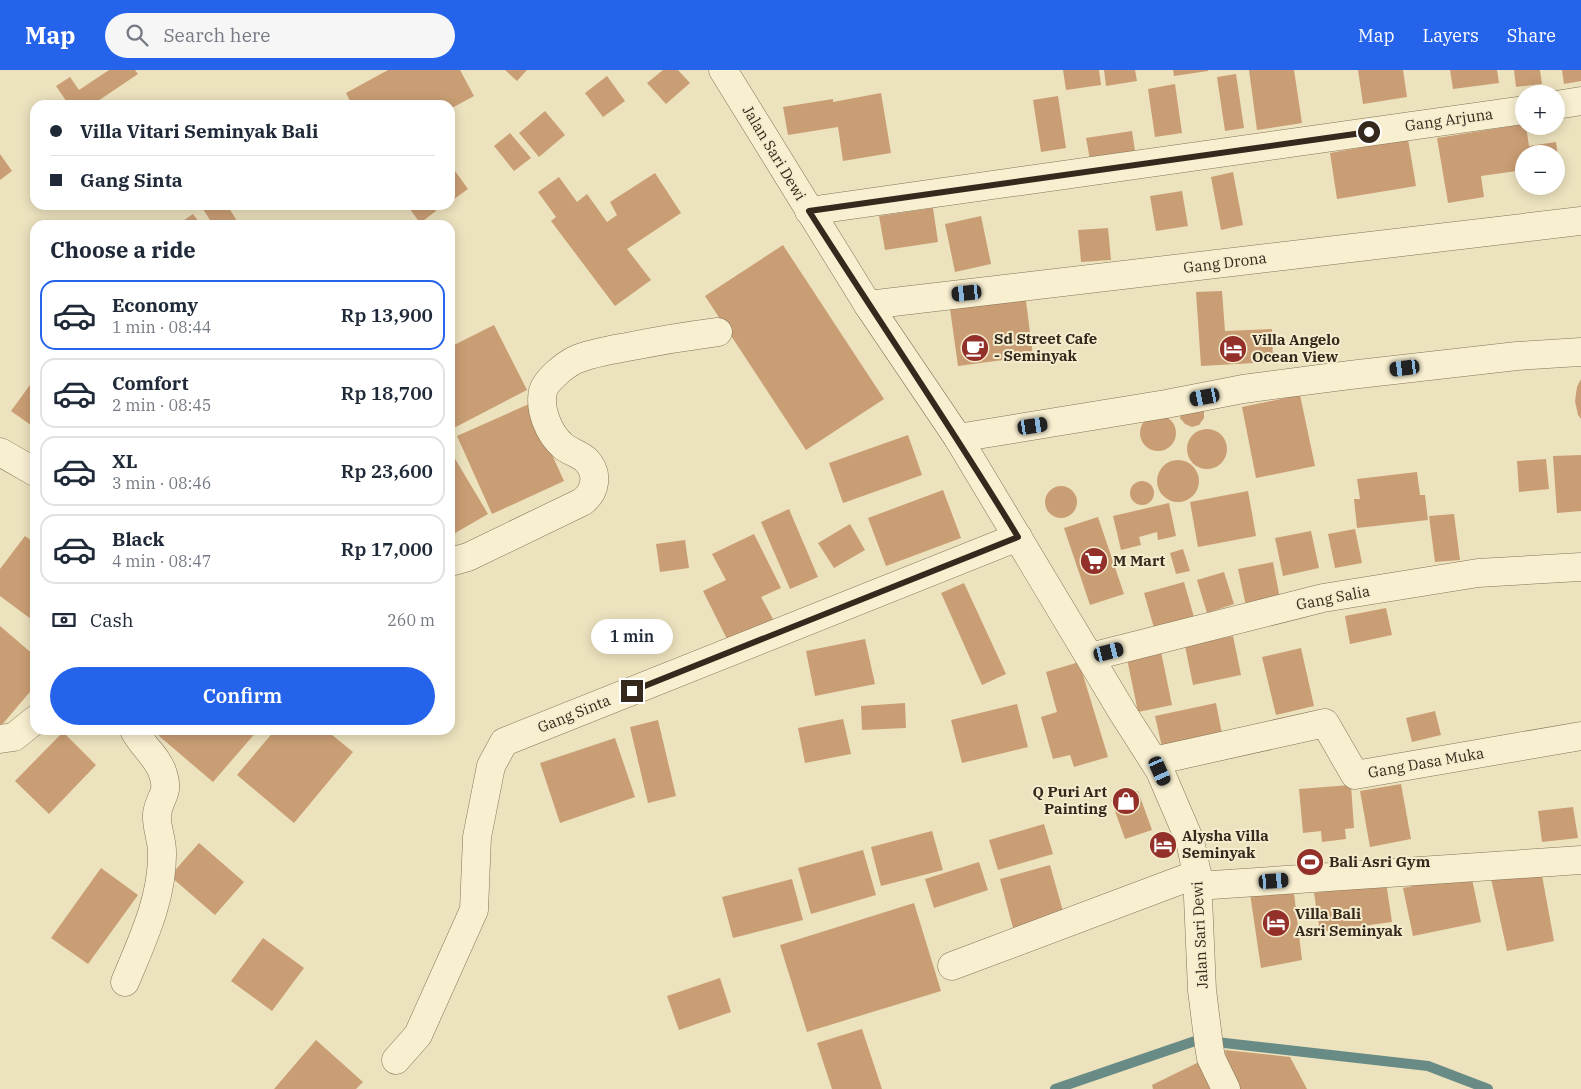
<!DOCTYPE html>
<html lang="en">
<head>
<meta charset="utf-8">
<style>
  :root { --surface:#fff; --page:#f6f6f7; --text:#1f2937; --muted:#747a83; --line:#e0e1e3; --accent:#2563eb }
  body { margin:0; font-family:"IBM Plex Serif",serif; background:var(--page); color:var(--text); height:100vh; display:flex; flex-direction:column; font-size:19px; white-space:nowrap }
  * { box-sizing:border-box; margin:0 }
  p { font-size:16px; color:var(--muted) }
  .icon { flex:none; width:28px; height:28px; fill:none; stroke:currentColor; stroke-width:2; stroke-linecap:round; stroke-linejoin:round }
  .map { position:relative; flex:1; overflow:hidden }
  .details { position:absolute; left:30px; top:150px; width:425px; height:515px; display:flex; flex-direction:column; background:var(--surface); border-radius:15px; box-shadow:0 2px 12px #0003 }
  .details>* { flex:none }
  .guide { position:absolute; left:30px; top:30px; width:425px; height:110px; border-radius:15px; box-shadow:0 2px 12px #0003; display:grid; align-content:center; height:110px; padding:0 20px; background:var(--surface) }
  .tools { position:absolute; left:1515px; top:15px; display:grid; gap:10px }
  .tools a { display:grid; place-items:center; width:50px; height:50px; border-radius:50%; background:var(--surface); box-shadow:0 2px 12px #0003; font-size:25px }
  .end { position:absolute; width:22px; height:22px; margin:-11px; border:6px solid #34291c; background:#fff; box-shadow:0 0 0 2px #fff }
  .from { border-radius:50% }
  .bubble { position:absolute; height:35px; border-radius:18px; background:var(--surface); box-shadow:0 2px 12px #0003; font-size:16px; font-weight:600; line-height:35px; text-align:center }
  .car { position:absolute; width:15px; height:30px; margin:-15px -8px; border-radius:6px; box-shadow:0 0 4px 1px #0007; background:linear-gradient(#222 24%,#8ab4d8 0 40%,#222 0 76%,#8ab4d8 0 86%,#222 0) }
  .guide b { display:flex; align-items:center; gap:18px; height:48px; font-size:19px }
  .guide b+b { border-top:1px solid var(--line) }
  .guide i { width:12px; height:12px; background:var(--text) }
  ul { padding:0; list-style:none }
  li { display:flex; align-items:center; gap:15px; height:70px; margin:0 10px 8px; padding:0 10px; border:2px solid var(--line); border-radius:15px }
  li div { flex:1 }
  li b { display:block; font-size:19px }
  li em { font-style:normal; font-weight:600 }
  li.active { border-color:var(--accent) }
  li>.icon { width:45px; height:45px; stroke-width:1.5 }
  h2 { padding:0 20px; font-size:22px; line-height:60px }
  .pay { display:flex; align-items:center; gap:12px; height:55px; padding:0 20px; font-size:19px }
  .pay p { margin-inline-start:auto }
  .action { display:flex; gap:10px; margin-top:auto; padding:10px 20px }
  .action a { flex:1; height:58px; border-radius:30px; background:var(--accent); color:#fff; font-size:20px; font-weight:600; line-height:58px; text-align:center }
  header { display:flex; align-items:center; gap:30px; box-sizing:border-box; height:70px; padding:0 25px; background:var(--accent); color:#fff }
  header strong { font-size:24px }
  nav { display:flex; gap:28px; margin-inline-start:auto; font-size:18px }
  .search { width:350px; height:45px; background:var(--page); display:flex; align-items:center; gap:12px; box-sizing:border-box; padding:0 18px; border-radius:28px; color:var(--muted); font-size:19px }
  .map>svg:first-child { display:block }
</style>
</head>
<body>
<header>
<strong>Map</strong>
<div class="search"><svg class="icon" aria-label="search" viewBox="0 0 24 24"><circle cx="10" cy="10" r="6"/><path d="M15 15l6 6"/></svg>Search here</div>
<nav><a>Map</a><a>Layers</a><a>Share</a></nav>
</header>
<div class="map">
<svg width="1581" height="1019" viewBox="0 0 1581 1019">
  <rect width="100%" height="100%" fill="#ece2be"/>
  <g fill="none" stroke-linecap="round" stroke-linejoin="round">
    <polyline stroke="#698b85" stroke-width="10" points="1055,1019 1198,970 1428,996 1488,1019"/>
  </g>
  <g fill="#ca9e74">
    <polygon points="109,0 135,0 138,4 92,35 69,35 56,16 70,7 79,20"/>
    <polygon points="388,0 460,0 474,26 450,39 450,35 352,35 346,23"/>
    <polygon points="505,0 527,0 517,11"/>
    <polygon points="663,0 678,0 690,13 666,34 647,13"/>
    <polygon points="1063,0 1099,0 1101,15 1066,20"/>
    <polygon points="1104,0 1135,0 1137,11 1106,16"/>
    <polygon points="1173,0 1208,0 1208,1 1174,6"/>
    <polygon points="1249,0 1294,0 1302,53 1257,60"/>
    <polygon points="1358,0 1403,0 1407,27 1363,34"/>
    <polygon points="1450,0 1497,0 1499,13 1453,19"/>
    <polygon points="1514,0 1540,0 1542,14 1516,17"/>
    <polygon points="1562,0 1581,0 1581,11 1564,14"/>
    <polygon points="1236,4 1244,58 1225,61 1217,7"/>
    <polygon points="607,6 625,31 603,47 585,23"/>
    <polygon points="1175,14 1182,63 1155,67 1148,19"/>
    <polygon points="881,23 891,83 843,91 838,57 788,65 783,37 833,29 833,32"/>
    <polygon points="1058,26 1066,78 1041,82 1033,30"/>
    <polygon points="545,41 565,65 539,87 519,63"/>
    <polygon points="1524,54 1524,56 1526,56 1529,76 1556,72 1559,94 1556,94 1556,84 1524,84 1524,100 1481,106 1484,127 1448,133 1437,68"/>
    <polygon points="1132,61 1136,88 1091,95 1086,68"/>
    <polygon points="510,63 531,88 514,101 494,76"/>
    <polygon points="1408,69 1416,116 1337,129 1330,83"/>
    <polygon points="0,84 12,101 0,110"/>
    <polygon points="450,94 468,119 450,132"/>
    <polygon points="1233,102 1243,155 1221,160 1211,107"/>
    <polygon points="655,103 681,143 627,179 651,210 615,236 551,151 556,147 538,122 559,107 577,132 587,124 607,152 617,145 610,132"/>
    <polygon points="1182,121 1188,156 1156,161 1150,126"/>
    <polygon points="210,135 227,135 239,154 213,155 203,139"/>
    <polygon points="407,135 432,135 436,141 420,153"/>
    <polygon points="933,138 938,172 885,180 879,146"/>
    <polygon points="193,144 201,155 177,155"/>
    <polygon points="981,146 991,194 955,202 945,154"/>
    <polygon points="1108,158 1111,190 1081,192 1078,160"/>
    <polygon points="783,175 884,329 806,380 705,226"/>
    <polygon points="1222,221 1225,261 1272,259 1273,292 1201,296 1196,222"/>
    <polygon points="1025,223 1033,286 958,296 949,232"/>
    <polygon points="494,255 527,320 450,360 450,277"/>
    <polygon points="35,308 35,358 11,341"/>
    <polygon points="1581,309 1581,349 1578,345 1575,331 1577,317"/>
    <polygon points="1300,325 1315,396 1256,408 1242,337"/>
    <polygon points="529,334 564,411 492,444 457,366"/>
    <polygon points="1200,334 1204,341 1204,348 1199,355 1192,357 1185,354 1180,348 1181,340"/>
    <circle cx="1158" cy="363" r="18"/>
    <circle cx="1207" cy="379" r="20"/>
    <polygon points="908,365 922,405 843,433 829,393"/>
    <polygon points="1581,385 1581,441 1557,443 1553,386"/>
    <polygon points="454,387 488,444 450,466 450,389"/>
    <polygon points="1546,389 1549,419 1519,422 1517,391"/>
    <circle cx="1178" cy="411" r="21"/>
    <polygon points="1417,402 1420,425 1425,425 1428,450 1357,458 1354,429 1360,429 1357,409"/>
    <circle cx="1142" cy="423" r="12"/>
    <circle cx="1061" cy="432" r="16"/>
    <polygon points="943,420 961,468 886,496 868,448"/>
    <polygon points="1248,421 1256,466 1198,477 1190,432"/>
    <polygon points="1169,433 1176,466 1158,470 1157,462 1139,467 1141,475 1121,480 1113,446"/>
    <polygon points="789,439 818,507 790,519 761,452"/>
    <polygon points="1454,444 1460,490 1435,492 1429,446"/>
    <polygon points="1098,447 1124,524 1090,535 1064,458"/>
    <polygon points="850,454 865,480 834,498 818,473"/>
    <polygon points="1355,459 1362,493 1335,498 1328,464"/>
    <polygon points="1311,461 1319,498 1283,506 1275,468"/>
    <polygon points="754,464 781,518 761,527 773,549 728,571 703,521 726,510 712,484"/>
    <polygon points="25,466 35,473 35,552 0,526 0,499"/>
    <polygon points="685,470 689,498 660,502 656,474"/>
    <polygon points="1183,479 1190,501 1176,504 1170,483"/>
    <polygon points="1273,492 1280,529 1246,536 1238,499"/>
    <polygon points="1224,502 1234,534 1207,543 1197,510"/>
    <polygon points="1184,512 1194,547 1154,558 1144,523"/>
    <polygon points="964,513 1006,604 982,615 941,523"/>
    <polygon points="1386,538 1392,565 1350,574 1345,546"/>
    <polygon points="0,556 35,586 35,616 0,657"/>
    <polygon points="1233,566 1241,605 1193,615 1185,576"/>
    <polygon points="865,569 875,614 815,626 806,581"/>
    <polygon points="1160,577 1172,635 1138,642 1126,584"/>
    <polygon points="1301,578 1314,636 1276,645 1262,587"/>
    <polygon points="1079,592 1108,687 1074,697 1070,685 1053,689 1041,647 1057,642 1046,602"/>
    <polygon points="905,633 906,658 862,660 861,636"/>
    <polygon points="1216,633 1222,664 1162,677 1155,646"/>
    <polygon points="1017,634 1028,677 962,693 951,650"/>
    <polygon points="1435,641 1441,665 1412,672 1406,648"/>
    <polygon points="843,649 851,684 805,693 798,658"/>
    <polygon points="658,650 676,726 648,733 630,657"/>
    <polygon points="152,660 258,660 213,712"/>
    <polygon points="275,660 326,660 353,682 294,753 237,705"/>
    <polygon points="63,662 96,695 49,744 15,711"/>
    <polygon points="615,668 635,727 560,753 540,693"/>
    <polygon points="1401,714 1411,769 1370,777 1360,721"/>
    <polygon points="1351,715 1354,758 1345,759 1346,769 1322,772 1321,761 1303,763 1299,719"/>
    <polygon points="1138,721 1152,760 1125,769 1111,730"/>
    <polygon points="1573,737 1578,768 1542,772 1538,741"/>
    <polygon points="1044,754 1053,784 998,800 989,770"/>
    <polygon points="932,761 943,800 881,816 871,777"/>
    <polygon points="199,773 244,812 215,845 170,806"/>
    <polygon points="863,780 876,825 811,844 798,798"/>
    <polygon points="979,792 988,820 934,838 925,809"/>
    <polygon points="1050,795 1064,845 1013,858 1000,809"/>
    <polygon points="101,798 138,825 88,894 51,868"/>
    <polygon points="1541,800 1554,871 1507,881 1490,804"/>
    <polygon points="1471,804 1481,852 1413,866 1403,818"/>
    <polygon points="792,809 803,850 733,868 722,827"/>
    <polygon points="1386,812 1392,852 1320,862 1314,823"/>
    <polygon points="1293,815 1302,890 1261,898 1249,817"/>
    <polygon points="914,833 941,921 807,962 780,875"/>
    <polygon points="263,868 304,898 272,941 231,911"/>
    <polygon points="720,908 731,942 679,960 667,926"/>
    <polygon points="862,959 882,1019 832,1019 817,973"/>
    <polygon points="316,970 363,1012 356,1019 274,1019"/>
    <polygon points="1225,980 1290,987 1307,1019 1237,1019 1227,1000"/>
    <polygon points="1199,992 1212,1019 1153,1019 1152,1015"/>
  </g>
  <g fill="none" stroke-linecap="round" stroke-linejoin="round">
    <defs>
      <g id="minor">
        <polyline points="723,0 868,235 958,368 1123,643 1160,701 1190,771 1197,804 1202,920 1209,976 1211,988 1226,1019"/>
        <polyline points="1556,35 1581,31"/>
        <polyline points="809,141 1524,40"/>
        <polyline points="868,235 1581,151"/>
        <polyline points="958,368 1166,334 1243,319 1350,305 1517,286 1581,282"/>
        <polyline points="0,382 35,402"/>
        <path d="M450 492 468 487 582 432C596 422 599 403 586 390 580 384 570 382 563 376 549 364 539 340 543 321 546 310 565 295 575 290 591 283 610 280 627 277 657 271 687 266 718 262"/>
        <polyline points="1090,587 1323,528 1478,503 1581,497"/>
        <polyline points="0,669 14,667 35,650"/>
        <polyline points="1154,691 1325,653 1355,705 1581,666"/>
        <polyline points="1197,816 1581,790"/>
        <polyline points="952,896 1197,804"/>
        <path d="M125 912C142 871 163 828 162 782 162 769 156 757 157 744 159 727 170 724 163 704 158 687 142 676 134 660"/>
        <polyline points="396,990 418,965 474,840 477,767 491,696 504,672 1018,467"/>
      </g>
    </defs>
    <use href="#minor" stroke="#847357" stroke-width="29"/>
    <use href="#minor" stroke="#f8efd1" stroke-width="28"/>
  </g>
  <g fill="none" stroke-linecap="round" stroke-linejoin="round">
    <path stroke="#34291c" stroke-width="6" d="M632 621 1018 467C951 356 878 250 809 141L1369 62"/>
  </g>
  <defs>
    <symbol id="cafe-disc" viewBox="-11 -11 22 22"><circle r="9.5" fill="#923029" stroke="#f4eccd"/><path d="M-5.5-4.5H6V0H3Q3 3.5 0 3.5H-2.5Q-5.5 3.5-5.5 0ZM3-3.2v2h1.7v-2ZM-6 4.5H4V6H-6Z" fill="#fff"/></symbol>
    <symbol id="hotel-disc" viewBox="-11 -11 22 22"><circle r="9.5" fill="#923029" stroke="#f4eccd"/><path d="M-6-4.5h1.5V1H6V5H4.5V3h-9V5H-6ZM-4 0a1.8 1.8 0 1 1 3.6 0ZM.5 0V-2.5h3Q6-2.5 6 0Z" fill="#fff"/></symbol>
    <symbol id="supermarket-disc" viewBox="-11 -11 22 22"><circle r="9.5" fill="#923029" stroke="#f4eccd"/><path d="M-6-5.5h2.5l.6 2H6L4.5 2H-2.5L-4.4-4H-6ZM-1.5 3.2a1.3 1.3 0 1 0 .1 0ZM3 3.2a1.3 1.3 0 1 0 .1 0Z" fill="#fff"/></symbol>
    <symbol id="shop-disc" viewBox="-11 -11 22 22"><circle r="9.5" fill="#923029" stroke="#f4eccd"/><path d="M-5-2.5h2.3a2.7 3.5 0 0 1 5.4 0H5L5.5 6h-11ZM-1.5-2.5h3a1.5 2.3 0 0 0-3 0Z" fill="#fff"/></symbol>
    <symbol id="stadium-disc" viewBox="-11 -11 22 22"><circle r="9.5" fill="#923029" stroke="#f4eccd"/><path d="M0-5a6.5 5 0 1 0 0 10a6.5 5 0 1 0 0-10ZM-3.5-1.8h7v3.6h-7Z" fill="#fff"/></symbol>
  </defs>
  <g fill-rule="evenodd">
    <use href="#cafe-disc" x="959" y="262" width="32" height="32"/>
    <use href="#hotel-disc" x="1217" y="263" width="32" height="32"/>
    <use href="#supermarket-disc" x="1078" y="475" width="32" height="32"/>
    <use href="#shop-disc" x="1110" y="715" width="32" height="32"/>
    <use href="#hotel-disc" x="1147" y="759" width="32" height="32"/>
    <use href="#stadium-disc" x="1294" y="776" width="32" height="32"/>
    <use href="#hotel-disc" x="1260" y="837" width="32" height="32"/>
  </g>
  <g text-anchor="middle" stroke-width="4" stroke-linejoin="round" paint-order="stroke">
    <g font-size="15" fill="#34291c" stroke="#f4eccd">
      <text transform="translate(1449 50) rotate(-8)" y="5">Gang Arjuna</text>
      <text transform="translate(774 83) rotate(59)" y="5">Jalan Sari Dewi</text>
      <text transform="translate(1225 193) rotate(-7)" y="5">Gang Drona</text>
      <text transform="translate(1333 528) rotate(-11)" y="5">Gang Salia</text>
      <text transform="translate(574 644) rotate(-22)" y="5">Gang Sinta</text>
      <text transform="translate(1426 693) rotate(-10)" y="5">Gang Dasa Muka</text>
      <text transform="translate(1200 865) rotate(-93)" y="5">Jalan Sari Dewi</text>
    </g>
    <g font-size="15" font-weight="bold" fill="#34291c" stroke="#f4eccd" text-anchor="start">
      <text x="994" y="274">Sd Street Cafe<tspan x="994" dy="17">- Seminyak</tspan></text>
      <text x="1252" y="275">Villa Angelo<tspan x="1252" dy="17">Ocean View</tspan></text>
      <text x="1113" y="496">M Mart</text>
      <text x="1107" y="727" text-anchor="end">Q Puri Art<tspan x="1107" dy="17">Painting</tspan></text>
      <text x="1182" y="771">Alysha Villa<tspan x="1182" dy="17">Seminyak</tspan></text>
      <text x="1329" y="797">Bali Asri Gym</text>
      <text x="1295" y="849">Villa Bali<tspan x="1295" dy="17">Asri Seminyak</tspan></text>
    </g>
  </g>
</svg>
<div class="tools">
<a>+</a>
<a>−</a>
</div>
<i class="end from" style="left:1369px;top:62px"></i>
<i class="end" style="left:632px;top:621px"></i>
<div class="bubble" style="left:591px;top:549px;width:82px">1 min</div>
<i class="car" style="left:967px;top:223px;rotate:264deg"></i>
<i class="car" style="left:1405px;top:298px;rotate:263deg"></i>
<i class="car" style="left:1205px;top:327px;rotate:259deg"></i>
<i class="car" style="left:1033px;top:356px;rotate:81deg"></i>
<i class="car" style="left:1109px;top:582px;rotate:76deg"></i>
<i class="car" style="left:1160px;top:701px;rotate:156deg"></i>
<i class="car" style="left:1274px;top:811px;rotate:86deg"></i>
<div class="guide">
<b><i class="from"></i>Villa Vitari Seminyak Bali</b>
<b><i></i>Gang Sinta</b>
</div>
<section class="details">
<h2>Choose a ride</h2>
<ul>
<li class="active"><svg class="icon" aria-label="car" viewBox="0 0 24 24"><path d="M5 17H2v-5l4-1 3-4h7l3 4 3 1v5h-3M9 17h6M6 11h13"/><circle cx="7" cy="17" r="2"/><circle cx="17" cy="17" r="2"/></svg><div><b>Economy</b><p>1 min · 08:44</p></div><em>Rp 13,900</em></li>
<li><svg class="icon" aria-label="car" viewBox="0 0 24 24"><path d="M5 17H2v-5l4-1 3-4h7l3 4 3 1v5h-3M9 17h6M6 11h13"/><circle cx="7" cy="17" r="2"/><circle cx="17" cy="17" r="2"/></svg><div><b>Comfort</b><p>2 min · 08:45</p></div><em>Rp 18,700</em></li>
<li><svg class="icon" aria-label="car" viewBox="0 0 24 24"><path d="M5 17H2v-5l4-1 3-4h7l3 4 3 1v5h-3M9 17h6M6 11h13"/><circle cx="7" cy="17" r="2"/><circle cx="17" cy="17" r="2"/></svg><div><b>XL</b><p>3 min · 08:46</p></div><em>Rp 23,600</em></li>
<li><svg class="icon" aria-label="car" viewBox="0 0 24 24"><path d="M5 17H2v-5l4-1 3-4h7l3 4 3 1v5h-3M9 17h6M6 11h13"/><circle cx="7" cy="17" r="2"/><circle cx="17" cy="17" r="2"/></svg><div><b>Black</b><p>4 min · 08:47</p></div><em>Rp 17,000</em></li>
</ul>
<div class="pay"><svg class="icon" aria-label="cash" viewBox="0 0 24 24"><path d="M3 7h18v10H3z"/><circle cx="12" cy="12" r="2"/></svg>Cash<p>260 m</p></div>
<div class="action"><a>Confirm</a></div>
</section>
</div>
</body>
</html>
